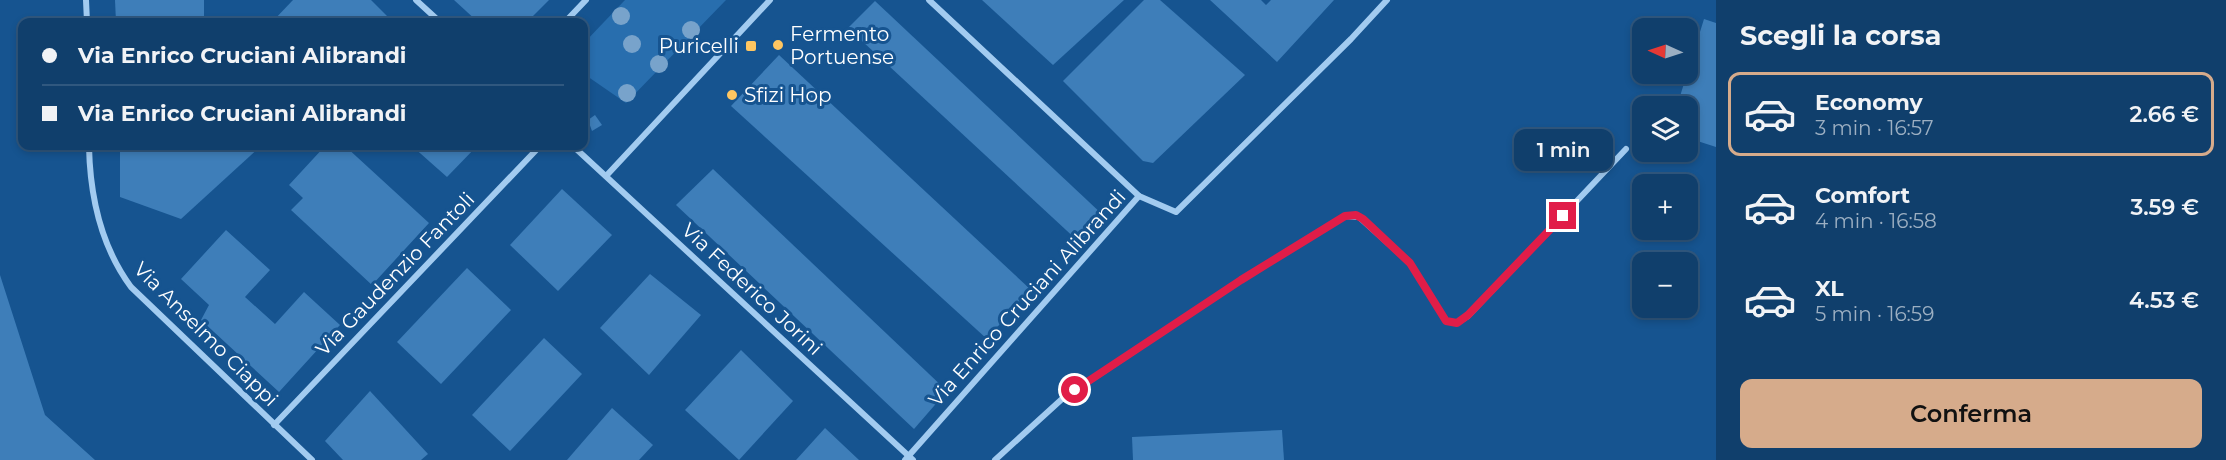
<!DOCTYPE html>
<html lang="it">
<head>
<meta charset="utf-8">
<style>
  :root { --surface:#103f6c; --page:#1e4a74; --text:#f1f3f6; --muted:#9cafc2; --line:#30587f; --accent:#d6ab8b }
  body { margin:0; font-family:Montserrat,sans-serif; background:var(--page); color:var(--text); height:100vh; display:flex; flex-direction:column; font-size:22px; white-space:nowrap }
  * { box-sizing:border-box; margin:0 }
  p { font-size:20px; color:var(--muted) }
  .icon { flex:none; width:33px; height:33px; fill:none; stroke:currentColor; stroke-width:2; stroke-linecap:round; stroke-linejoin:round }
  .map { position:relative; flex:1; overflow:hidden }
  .panel { display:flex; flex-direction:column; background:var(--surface); width:510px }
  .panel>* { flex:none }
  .hud { position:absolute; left:18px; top:18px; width:570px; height:132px; border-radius:12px; box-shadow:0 3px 9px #0003,0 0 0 2px var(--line); display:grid; align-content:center; height:132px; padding:0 24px; background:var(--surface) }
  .needle { width:39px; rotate:273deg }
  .fabs { position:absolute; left:1632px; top:18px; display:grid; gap:12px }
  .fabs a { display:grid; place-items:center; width:66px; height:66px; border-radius:12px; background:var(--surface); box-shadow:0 3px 9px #0003,0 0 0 2px var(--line); font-size:30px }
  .end { position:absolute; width:27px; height:27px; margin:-14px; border:8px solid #e11d48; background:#fff; box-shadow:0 0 0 3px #fff }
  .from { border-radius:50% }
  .bubble { position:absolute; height:42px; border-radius:12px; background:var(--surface); box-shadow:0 3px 9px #0003,0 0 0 2px var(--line); font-size:20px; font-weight:600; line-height:42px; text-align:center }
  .hud b { display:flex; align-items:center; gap:21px; height:57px; font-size:22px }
  .hud b+b { border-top:2px solid var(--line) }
  .hud i { width:15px; height:15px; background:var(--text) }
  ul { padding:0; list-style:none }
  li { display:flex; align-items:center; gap:18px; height:84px; margin:0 12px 9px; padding:0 12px; border:3px solid transparent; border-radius:12px }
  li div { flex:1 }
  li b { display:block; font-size:22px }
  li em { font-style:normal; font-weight:600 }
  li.on { border-color:var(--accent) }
  li>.icon { width:54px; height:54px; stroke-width:1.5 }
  h2 { padding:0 24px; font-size:27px; line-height:72px }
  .primary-button { display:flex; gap:12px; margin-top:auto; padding:12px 24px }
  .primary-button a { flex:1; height:69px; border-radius:12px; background:var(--accent); color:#111; font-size:24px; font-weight:600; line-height:69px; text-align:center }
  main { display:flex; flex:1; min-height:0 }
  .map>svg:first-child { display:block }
</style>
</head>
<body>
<main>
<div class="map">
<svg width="1716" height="460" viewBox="0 0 1716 460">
  <rect width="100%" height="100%" fill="#165490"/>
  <polygon fill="#286eae" points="625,0 726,0 626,103 584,74 584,43"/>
  <g fill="#3e7eb9">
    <polygon points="115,0 204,0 204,22 116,22"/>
    <polygon points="293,0 371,0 390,19 385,22 272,22"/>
    <polygon points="454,0 549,0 527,22 478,22"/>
    <polygon points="982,0 1124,0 1053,65"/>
    <polygon points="1144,0 1160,0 1245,75 1153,163 1143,161 1063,81"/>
    <polygon points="1210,0 1261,0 1266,5 1271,0 1334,0 1277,62"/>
    <polygon points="875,1 1104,216 1079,242 848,28"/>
    <polygon points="1704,19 1716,23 1716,147 1688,138 1688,106 1677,106"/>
    <polygon points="779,55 1030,289 987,339 731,106"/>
    <polygon points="595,115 602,125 592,131 588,120"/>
    <polygon points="120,146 261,146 181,219 120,197"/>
    <polygon points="325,146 345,146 429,223 372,285 291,210 303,198 289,185"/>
    <polygon points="412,146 477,146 447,177"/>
    <polygon points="713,169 947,391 914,429 676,205"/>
    <polygon points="562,189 612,235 558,291 510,245"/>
    <polygon points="226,230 270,270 245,297 275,324 304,292 340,325 279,392 201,320 209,305 181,279"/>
    <polygon points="467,268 511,310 441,384 397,342"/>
    <polygon points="650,274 701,315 649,375 600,328"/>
    <polygon points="0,275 45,415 95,460 0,460"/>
    <polygon points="544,338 582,374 510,451 472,415"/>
    <polygon points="741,350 793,401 739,460 685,410"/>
    <polygon points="370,391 428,454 421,460 343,460 325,441"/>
    <polygon points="612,408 653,445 639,460 567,460"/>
    <polygon points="825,428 859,460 796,460"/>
    <polygon points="1282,430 1284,460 1133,460 1132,437"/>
  </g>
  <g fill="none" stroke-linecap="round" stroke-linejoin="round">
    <g stroke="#a2cbf0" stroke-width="6">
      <polyline points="86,0 87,22"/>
      <polyline points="416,0 440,22"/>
      <polyline points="929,0 1139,196 1176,212 1351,39 1387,0"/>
      <polyline points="565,22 586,0"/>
      <path d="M89 146C90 196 100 245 131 287L312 460"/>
      <polyline points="573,146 913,460"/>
      <polyline points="607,175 770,0"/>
      <polyline points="274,425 540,146"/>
      <polyline points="905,460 1139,196"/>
      <polyline points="995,460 1062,399 1241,280 1345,216 1359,217 1410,263 1446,321 1457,323 1468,316 1626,149"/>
    </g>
  </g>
  <g fill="#78a3cb">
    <circle cx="621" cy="16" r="9"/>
    <circle cx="691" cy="30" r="9"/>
    <circle cx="632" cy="44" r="9"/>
    <circle cx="659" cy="64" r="9"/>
    <circle cx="627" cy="93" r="9"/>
  </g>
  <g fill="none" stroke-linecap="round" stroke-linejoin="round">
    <polyline stroke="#e11d48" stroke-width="8" points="1075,390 1241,280 1345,216 1356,215 1363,219 1410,263 1446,321 1457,323 1468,315 1563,216"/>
  </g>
  <g fill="#ffc661" stroke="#165490" stroke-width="2">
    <circle cx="778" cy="45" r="6"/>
    <rect x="745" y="40" width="12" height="12" rx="3"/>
    <circle cx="732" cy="95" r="6"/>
  </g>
  <g text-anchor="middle" stroke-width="6" stroke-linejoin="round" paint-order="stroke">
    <g font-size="20" fill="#fff" stroke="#165490" text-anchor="start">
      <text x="790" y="41">Fermento<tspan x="790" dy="23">Portuense</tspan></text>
      <text x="739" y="53" text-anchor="end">Puricelli</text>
      <text x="744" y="102">Sfizi Hop</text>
    </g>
    <g font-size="20" fill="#fff" stroke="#165490">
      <text transform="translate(395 274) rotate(-46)" y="7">Via Gaudenzio Fantoli</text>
      <text transform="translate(752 289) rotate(43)" y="7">Via Federico Jorini</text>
      <text transform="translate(1027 298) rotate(-48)" y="7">Via Enrico Cruciani Alibrandi</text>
      <text transform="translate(206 334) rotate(45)" y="7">Via Anselmo Ciappi</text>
    </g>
  </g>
</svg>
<div class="fabs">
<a><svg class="needle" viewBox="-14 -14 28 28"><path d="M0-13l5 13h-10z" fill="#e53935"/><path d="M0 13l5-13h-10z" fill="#9cafc2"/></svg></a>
<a><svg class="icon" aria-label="layers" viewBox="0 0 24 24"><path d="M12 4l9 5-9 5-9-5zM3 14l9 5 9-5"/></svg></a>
<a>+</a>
<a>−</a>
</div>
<i class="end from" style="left:1075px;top:390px"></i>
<i class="end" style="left:1563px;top:216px"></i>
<div class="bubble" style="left:1514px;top:129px;width:99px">1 min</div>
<div class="hud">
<b><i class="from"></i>Via Enrico Cruciani Alibrandi</b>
<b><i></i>Via Enrico Cruciani Alibrandi</b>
</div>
</div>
<section class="panel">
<h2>Scegli la corsa</h2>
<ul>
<li class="on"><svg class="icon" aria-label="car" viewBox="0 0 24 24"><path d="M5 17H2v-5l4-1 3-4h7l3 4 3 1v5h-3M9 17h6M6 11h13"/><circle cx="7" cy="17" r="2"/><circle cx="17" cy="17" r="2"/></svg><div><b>Economy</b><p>3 min · 16:57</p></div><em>2.66 €</em></li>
<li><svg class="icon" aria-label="car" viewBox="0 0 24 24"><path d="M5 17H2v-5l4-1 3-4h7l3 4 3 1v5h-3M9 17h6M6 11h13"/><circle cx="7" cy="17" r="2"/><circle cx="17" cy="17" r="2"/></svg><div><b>Comfort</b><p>4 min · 16:58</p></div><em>3.59 €</em></li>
<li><svg class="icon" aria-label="car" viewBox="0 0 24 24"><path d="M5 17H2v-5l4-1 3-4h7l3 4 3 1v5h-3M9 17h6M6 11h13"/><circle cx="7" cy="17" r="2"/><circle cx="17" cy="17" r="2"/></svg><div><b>XL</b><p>5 min · 16:59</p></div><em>4.53 €</em></li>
</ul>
<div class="primary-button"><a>Conferma</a></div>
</section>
</main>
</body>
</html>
